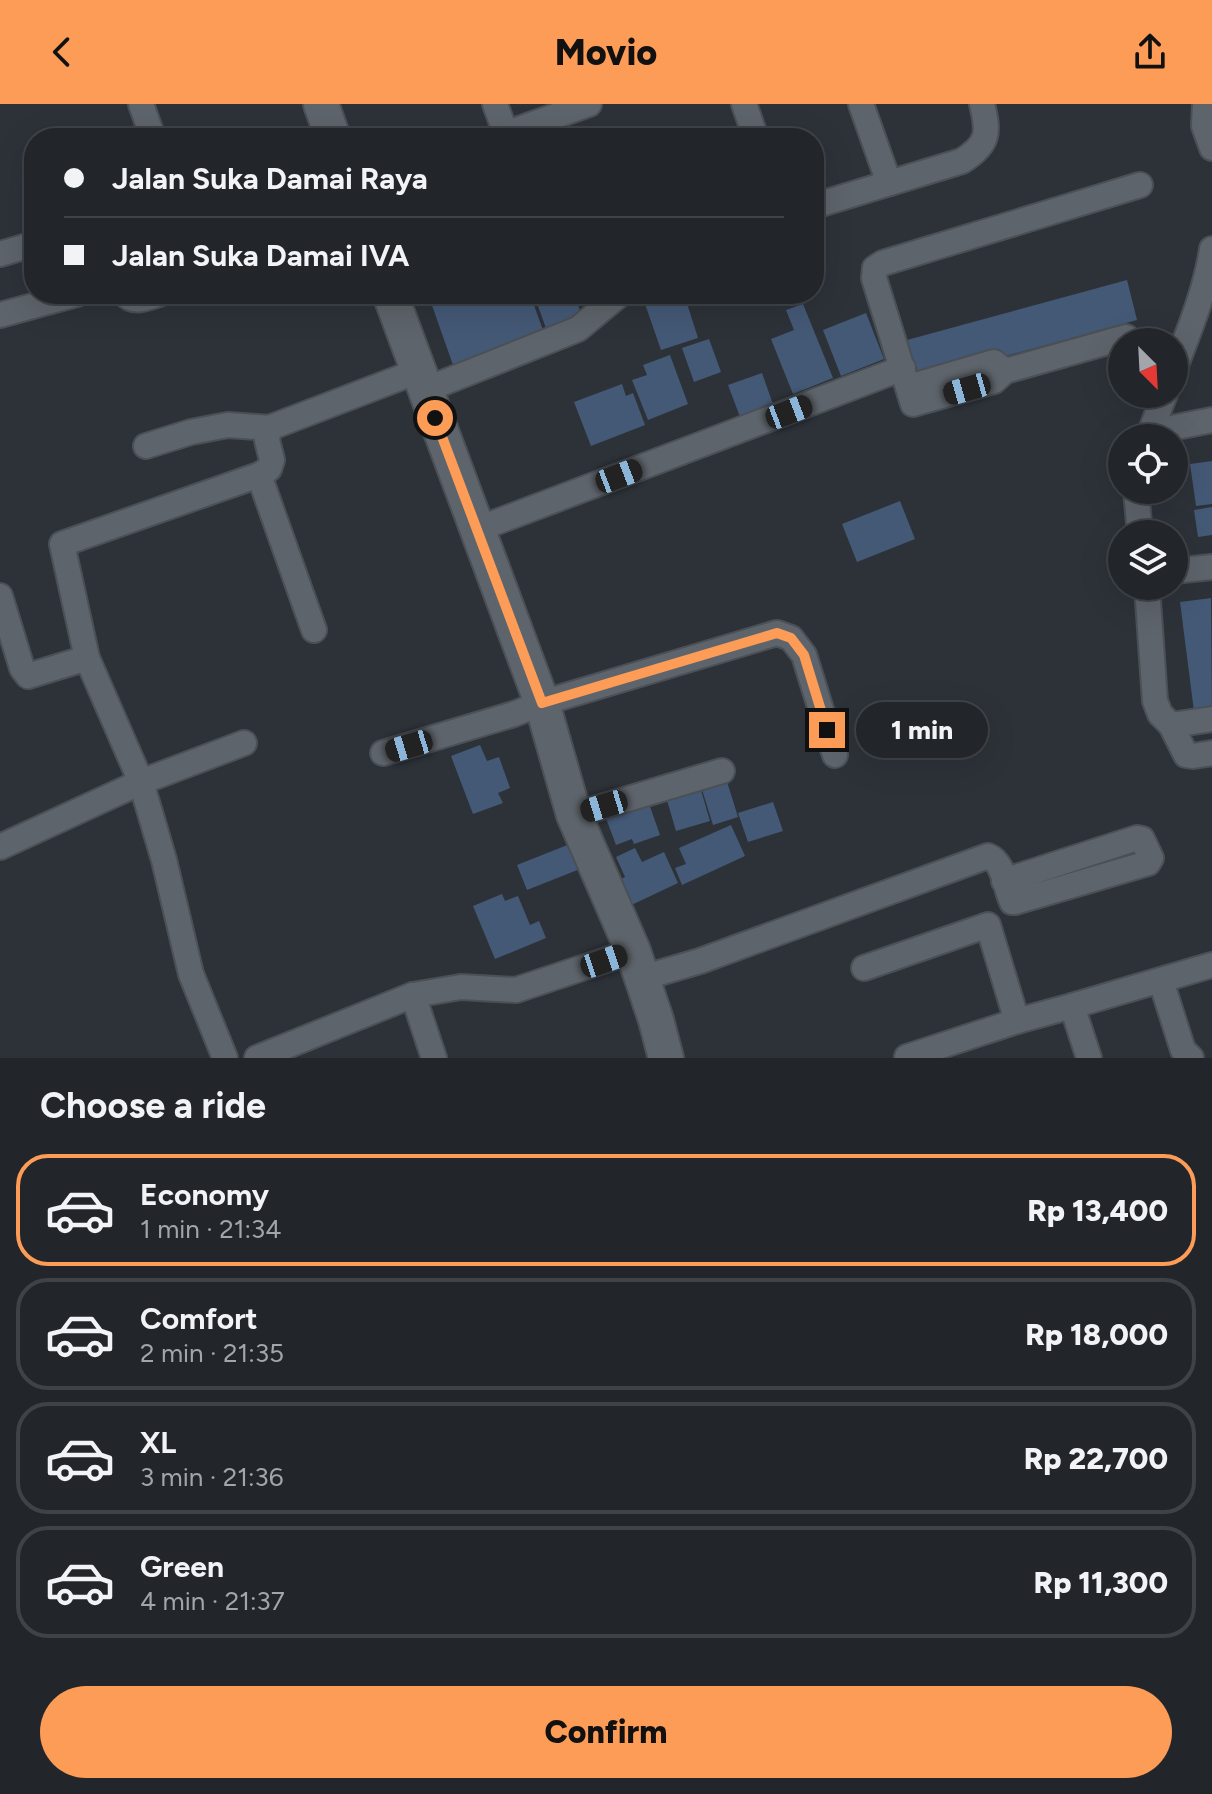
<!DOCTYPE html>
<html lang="en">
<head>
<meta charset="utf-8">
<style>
  :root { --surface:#22262b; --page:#2a2e33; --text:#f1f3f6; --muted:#a2a5a9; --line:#3f4347; --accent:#fd9c56 }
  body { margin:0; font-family:Figtree,sans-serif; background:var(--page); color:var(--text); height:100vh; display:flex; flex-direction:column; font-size:30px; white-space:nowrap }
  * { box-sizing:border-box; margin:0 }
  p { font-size:26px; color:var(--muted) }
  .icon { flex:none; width:44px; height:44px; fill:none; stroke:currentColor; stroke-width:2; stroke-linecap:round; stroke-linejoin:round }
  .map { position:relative; height:954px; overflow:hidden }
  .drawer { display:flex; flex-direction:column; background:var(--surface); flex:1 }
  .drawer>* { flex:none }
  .top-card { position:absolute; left:24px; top:24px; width:800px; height:176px; border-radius:32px; box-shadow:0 8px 32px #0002,0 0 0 2px var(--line); display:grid; align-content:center; height:176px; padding:0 40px; background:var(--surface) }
  .needle { width:52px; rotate:156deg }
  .fabs { position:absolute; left:1108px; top:224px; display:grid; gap:16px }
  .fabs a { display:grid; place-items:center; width:80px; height:80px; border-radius:50%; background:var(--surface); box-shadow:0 8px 32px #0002,0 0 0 2px var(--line); font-size:40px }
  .end { position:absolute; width:36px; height:36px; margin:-18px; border:10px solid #fd9c56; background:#111; box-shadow:0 0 0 4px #111 }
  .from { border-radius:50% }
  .bubble { position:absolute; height:56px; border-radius:28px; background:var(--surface); box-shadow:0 8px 32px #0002,0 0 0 2px var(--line); font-size:26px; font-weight:800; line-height:56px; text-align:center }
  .car { position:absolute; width:24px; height:48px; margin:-24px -12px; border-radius:10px; box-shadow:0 0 6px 2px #0007; background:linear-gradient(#222 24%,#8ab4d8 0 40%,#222 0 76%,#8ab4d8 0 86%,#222 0) }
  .top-card b { display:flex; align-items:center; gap:28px; height:76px; font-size:30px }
  .top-card b+b { border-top:2px solid var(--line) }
  .top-card i { width:20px; height:20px; background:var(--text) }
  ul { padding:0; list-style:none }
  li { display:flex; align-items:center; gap:24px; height:112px; margin:0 16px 12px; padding:0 24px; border:4px solid var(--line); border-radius:32px }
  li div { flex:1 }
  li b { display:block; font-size:30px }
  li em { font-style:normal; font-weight:800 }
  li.selected { border-color:var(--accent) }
  li>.icon { width:72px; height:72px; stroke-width:1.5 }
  h2 { padding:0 40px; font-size:36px; line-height:96px }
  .button { display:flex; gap:16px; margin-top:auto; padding:16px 40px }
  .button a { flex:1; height:92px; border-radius:48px; background:var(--accent); color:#111; font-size:32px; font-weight:800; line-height:92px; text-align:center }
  header { display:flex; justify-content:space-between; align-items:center; height:104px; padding:0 40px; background:var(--accent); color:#111; font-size:36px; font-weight:800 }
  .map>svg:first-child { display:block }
</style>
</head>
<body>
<header><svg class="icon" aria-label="back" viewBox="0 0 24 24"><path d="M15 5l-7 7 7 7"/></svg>Movio<svg class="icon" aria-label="share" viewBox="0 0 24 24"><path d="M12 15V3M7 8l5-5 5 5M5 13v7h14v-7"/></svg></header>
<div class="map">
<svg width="1212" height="954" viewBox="0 0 1212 954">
  <rect width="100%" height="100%" fill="#2d3239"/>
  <g fill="#445976">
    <polygon points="1127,176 1137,216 918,276 907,236"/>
    <polygon points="428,190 530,190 544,229 453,261"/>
    <polygon points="538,190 574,190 583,215 547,227 534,191"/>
    <polygon points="675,190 684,190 698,234 661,246 645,200"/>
    <polygon points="752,190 783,190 757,201"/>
    <polygon points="803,200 833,274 793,290 771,235 794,226 786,206"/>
    <polygon points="866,209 884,255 841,272 823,226"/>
    <polygon points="709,235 721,268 694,278 682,244"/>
    <polygon points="670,251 688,300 648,316 632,276 647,271 643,261"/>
    <polygon points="762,269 775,306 742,318 728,281"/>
    <polygon points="622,280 626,292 633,289 645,321 591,342 574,298"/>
    <polygon points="1212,357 1212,400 1196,402 1190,360"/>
    <polygon points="900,397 915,435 857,458 842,420"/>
    <polygon points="1212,403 1212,431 1198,433 1194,406"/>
    <polygon points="1211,494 1212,613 1195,615 1180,498"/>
    <polygon points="480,641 487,657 499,653 510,684 498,689 503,699 473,710 451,652"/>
    <polygon points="725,671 738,713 713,721 700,679"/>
    <polygon points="698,676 710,717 676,727 664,686"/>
    <polygon points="647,694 660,731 634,740 632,735 616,741 604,709"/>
    <polygon points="773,698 783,727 748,738 738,709"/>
    <polygon points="731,721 745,752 682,781 675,764 686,760 679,744"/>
    <polygon points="575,738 585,763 527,786 517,761"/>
    <polygon points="635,744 642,758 664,748 678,779 625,804 613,779 625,773 616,753"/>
    <polygon points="502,790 505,797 518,792 530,821 539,817 546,834 495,855 473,802"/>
  </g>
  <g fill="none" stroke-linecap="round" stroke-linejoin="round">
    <defs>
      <g id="street">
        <polyline points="141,0 153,34"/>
        <polyline points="495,0 506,30"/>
        <polyline points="744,0 756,34"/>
        <polyline points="861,0 889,79"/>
        <polyline points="1205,0 1204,22 1212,44"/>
        <polyline points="494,34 589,0"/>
        <path d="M814 102 962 57C989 40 989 29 982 0"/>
        <polyline points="0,150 34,140"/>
        <path d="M125 190C133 200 148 194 159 190"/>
        <polyline points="0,211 77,190"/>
        <polyline points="1126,233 1005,267 994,277 913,300 874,174 875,164 883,159 1140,81"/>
        <path d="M1174 266C1189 227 1206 186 1212 145"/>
        <polyline points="909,283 994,258 1005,267"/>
        <polyline points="425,286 578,225 620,190"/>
        <polyline points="1151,328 1212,316"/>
        <polyline points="1148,334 1165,290"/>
        <polyline points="146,342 191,328 228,321 269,324 418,267"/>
        <polyline points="259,371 314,526"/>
        <polyline points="1136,386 1140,430"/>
        <polyline points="478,425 903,264"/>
        <polyline points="1174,467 1212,463"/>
        <polyline points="1147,482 1155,597 1160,610 1171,621 1186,651 1193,652 1212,649"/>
        <polyline points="0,492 22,564 28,572 87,554"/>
        <polyline points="1171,621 1212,615"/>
        <polyline points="383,649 514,610 542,599 777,529 791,534 804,551 835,651"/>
        <polyline points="574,711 722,667"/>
        <polyline points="0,743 141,678 244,639"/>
        <polyline points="864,864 988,821 1017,917"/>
        <path d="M642 874 700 857 988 752C1004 758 1005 783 1012 798H1015L1148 759 1151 754 1142 735 1137 734 1004 777"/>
        <polyline points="1161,877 1183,946 1191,954"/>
        <polyline points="413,891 434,954"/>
        <polyline points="907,953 1017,917 1072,902"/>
        <polyline points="225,954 191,870 164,756 141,678 87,554 62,440 259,371 269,365 272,356 267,336 269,324"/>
        <polyline points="257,954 413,891 461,883 516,886 633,847"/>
        <polyline points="1089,954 1072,902 1212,861"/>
      </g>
      <g id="secondary">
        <polyline points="321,0 333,34"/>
        <polyline points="390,190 542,599 574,711 633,847 656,916 666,954"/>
      </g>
    </defs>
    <use href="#street" stroke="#4b5056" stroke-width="28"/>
    <use href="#secondary" stroke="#4b5056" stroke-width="38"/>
    <use href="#street" stroke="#5e646b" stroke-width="24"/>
    <use href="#secondary" stroke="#5e646b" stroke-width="34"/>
  </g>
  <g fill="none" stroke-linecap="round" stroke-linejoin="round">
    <polyline stroke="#fd9c56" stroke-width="10" points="435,314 542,599 777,529 791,534 804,551 827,626"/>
  </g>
</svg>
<div class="fabs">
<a><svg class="needle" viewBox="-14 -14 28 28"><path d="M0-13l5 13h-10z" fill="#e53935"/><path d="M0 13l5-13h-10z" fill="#a2a5a9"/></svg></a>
<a><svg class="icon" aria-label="locate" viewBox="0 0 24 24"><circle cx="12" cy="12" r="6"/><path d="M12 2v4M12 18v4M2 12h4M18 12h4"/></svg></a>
<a><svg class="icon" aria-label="layers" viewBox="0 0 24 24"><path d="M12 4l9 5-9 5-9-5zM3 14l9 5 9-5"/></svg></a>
</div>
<i class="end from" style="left:435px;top:314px"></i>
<i class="end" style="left:827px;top:626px"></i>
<div class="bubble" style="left:856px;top:598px;width:132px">1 min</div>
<i class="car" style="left:967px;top:285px;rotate:254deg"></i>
<i class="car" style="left:789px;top:308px;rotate:69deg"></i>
<i class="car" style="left:619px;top:372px;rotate:69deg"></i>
<i class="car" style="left:409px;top:642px;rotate:253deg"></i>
<i class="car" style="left:604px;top:702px;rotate:253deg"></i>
<i class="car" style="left:604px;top:857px;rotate:71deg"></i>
<div class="top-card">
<b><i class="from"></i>Jalan Suka Damai Raya</b>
<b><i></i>Jalan Suka Damai IVA</b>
</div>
</div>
<section class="drawer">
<h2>Choose a ride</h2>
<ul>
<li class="selected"><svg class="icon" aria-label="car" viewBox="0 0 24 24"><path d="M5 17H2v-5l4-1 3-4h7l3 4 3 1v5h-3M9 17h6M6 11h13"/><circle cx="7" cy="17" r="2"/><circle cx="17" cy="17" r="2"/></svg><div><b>Economy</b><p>1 min · 21:34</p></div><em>Rp 13,400</em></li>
<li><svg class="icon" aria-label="car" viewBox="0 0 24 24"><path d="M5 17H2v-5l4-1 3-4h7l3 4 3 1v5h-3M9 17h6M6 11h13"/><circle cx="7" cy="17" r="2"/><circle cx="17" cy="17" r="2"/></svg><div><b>Comfort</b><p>2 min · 21:35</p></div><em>Rp 18,000</em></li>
<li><svg class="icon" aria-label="car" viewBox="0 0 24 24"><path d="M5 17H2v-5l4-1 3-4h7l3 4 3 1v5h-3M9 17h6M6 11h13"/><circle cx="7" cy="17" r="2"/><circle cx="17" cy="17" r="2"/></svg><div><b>XL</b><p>3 min · 21:36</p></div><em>Rp 22,700</em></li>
<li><svg class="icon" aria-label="car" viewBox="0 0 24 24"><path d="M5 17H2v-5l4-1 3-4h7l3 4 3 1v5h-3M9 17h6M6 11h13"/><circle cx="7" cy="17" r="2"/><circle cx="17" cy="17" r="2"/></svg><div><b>Green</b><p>4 min · 21:37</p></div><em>Rp 11,300</em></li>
</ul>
<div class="button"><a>Confirm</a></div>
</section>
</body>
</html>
